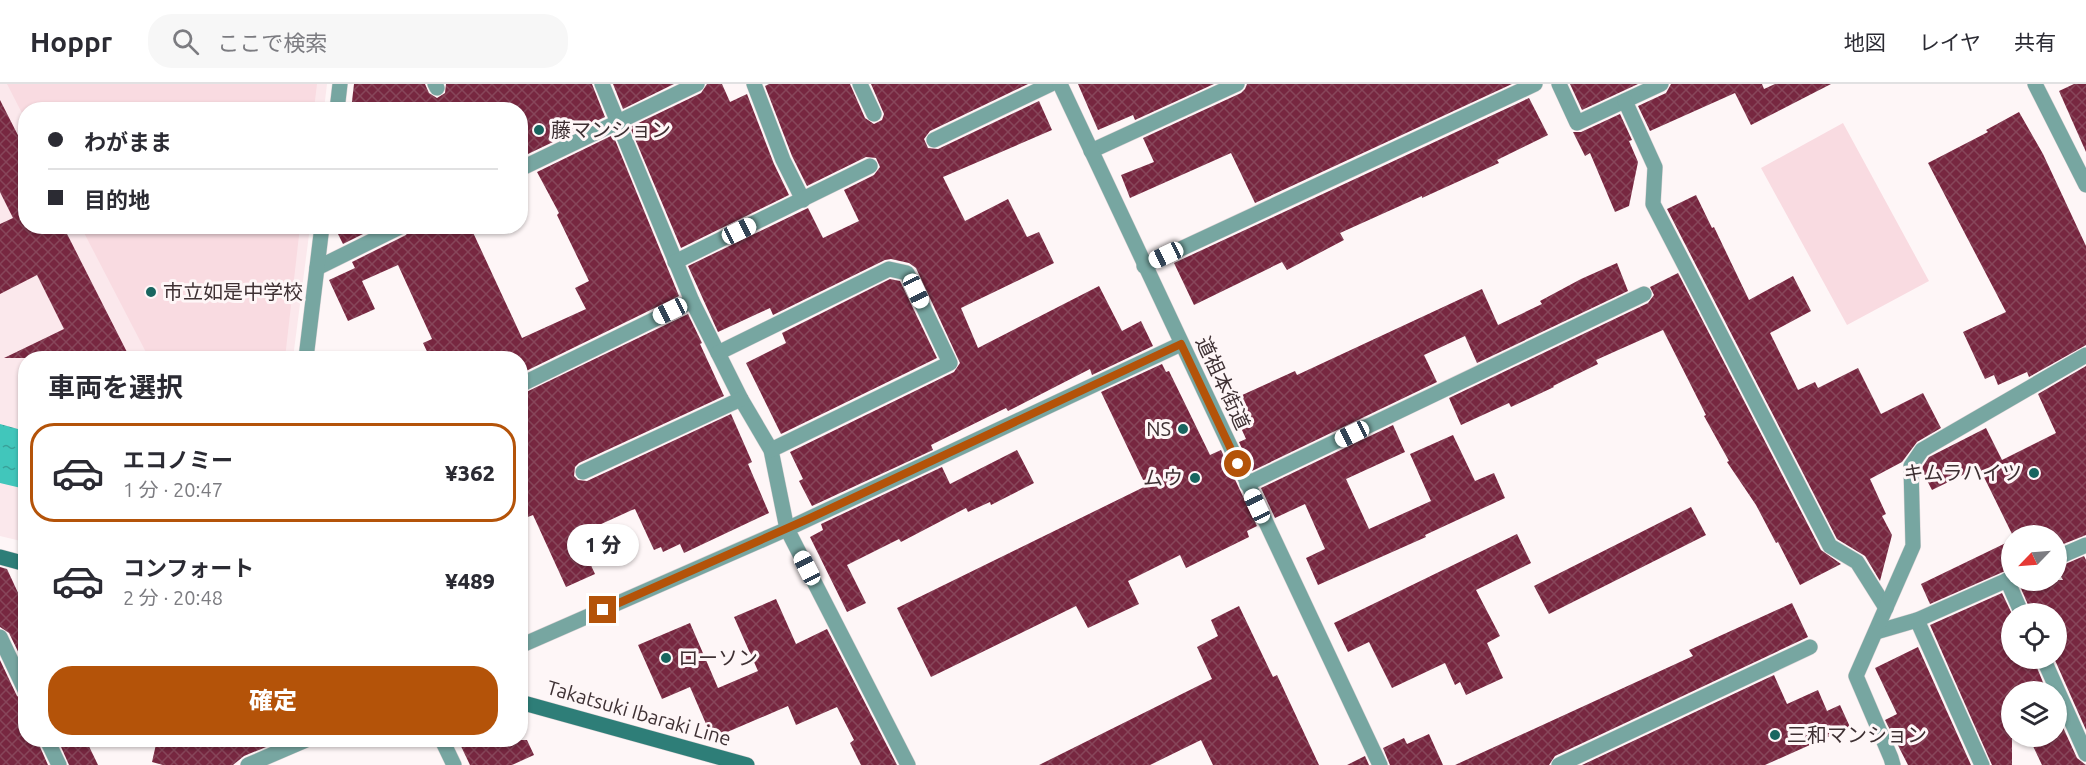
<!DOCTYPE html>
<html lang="ja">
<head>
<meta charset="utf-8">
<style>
  :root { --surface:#fff; --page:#f7f7f7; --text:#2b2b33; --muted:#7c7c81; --line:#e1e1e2; --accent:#b45309 }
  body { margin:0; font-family:Ubuntu,"Noto Sans JP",sans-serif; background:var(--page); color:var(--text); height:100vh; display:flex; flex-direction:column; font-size:22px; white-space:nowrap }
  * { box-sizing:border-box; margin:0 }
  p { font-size:20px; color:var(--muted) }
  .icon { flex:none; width:33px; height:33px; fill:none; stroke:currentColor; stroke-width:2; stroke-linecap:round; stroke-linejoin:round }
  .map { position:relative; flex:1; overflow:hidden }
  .panel { position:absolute; left:18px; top:267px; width:510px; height:396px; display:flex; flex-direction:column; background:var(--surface); border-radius:24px; box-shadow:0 2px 4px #0004 }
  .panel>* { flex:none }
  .guide { position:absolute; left:18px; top:18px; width:510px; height:132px; border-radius:24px; box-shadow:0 2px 4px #0004; display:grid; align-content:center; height:132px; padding:0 30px; background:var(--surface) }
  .needle { width:39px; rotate:245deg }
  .controls { position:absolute; left:2001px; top:441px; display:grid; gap:12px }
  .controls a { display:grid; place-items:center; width:66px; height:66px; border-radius:50%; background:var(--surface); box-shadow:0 2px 4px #0004; font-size:30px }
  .end { position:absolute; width:27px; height:27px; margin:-14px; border:8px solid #b45309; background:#fff; box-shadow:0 0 0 3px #fff }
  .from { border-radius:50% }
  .bubble { position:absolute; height:42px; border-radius:21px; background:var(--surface); box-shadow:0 2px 4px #0004; font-size:20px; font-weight:800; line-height:42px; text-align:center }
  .car { position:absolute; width:18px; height:36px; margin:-18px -9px; border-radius:8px; box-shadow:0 0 4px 2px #0007; background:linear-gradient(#fff 24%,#345 0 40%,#fff 0 76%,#345 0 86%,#fff 0) }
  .guide b { display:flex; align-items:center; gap:21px; height:57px; font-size:22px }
  .guide b+b { border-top:2px solid var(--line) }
  .guide i { width:15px; height:15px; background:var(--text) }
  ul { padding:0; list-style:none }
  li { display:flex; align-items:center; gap:18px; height:99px; margin:0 12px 9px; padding:0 18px; border:3px solid transparent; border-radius:24px }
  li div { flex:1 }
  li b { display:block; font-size:22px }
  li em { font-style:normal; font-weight:800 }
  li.on { border-color:var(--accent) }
  li>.icon { width:54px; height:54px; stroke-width:1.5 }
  h2 { padding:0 30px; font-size:27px; line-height:72px }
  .primary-button { display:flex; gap:12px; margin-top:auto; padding:12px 30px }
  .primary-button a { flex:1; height:69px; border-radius:24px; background:var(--accent); color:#fff; font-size:24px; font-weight:800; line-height:69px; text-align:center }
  header { display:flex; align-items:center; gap:36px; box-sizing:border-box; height:84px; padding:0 30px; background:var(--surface); border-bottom:2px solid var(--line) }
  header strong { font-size:28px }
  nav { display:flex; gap:33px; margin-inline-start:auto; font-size:21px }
  .search { width:420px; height:54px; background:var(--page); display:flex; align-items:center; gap:15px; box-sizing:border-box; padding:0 21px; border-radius:24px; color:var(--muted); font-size:22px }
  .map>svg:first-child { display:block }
</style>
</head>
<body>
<header>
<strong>Hoppr</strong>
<div class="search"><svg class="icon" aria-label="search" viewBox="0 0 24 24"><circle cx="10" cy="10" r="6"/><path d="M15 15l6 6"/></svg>ここで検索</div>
<nav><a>地図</a><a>レイヤ</a><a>共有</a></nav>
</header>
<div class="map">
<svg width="2086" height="681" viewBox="0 0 2086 681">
  <defs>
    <pattern id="water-ripples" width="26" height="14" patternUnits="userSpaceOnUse" patternTransform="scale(1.5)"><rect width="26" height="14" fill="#41c6bb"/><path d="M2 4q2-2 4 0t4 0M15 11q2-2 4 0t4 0" fill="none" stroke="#38a199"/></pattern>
    <pattern id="building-cross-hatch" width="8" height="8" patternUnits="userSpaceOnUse" patternTransform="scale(1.5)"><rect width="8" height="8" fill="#772740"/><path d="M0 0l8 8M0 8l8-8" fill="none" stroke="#87465a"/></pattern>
  </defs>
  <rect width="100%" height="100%" fill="#fef6f7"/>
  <polygon fill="#fbe8ec" points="0,0 327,0 324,25 26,26 26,142 310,143 293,274 26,274 25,458 0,452"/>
  <g fill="#f9dbe1">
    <polygon points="7,0 317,0 314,25 26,26 25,35"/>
    <polygon points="1843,39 1929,197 1847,241 1761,84"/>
    <polygon points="81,143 300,143 285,274 149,274"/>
  </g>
  <polygon fill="url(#water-ripples)" points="0,340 25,347 25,385 21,404 0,399"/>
  <g fill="url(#building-cross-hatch)">
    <polygon points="354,0 425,0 429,9 437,14 445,9 446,0 592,0 605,33 528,70 520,57 520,26 351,26"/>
    <polygon points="613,0 674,0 623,25"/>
    <polygon points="707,0 722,0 730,18 747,10 774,80 789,111 681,164 630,43 701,9"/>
    <polygon points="769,0 850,0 865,34 874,40 882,36 884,30 871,0 1028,0 930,47 924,55 928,64 938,65 1039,17 1052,46 943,93 965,137 1008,115 1027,153 1039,148 1054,179 961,224 978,264 1099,202 1122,247 1141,237 1153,262 1092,291 1090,285 1008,327 1006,324 931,361 933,366 812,422 799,397 803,395 790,368 954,288 960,279 916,184 909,179 891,175 885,176 773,231 770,224 718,248 688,182 808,124 823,154 859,137 844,106 874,91 880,83 876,74 866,73 807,102 792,72 765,2"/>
    <polygon points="1078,0 1214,0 1135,36 1133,31 1098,46"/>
    <polygon points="1247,0 1512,0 1255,119 1231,69 1130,114 1121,91 1154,78 1143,54 1241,9 1245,5"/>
    <polygon points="1570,0 1638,0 1582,26"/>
    <polygon points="1671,0 1762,0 1764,5 1775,0 1831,0 1751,41 1735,9 1650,47 1638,22 1666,9"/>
    <polygon points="2074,0 2086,0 2086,68 2059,7"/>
    <polygon points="1529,14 1548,51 1497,76 1499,79 1422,114 1422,112 1340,149 1344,156 1287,186 1282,178 1194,221 1174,179"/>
    <polygon points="0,16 26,67 26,142 63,142 130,274 4,274 64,245 37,191 0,210 0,140 13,134 0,108"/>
    <polygon points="2019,28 2043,70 2086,162 2086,261 2029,293 2027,288 1998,301 1994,291 1985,295 1963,248 2006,228 1928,79 1988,48 1986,46"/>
    <polygon points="1620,30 1632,56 1629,57 1638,78 1629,122 1615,128 1590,69 1585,72 1573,48 1581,48"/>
    <polygon points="613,51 679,212 520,290 520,274 430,274 423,259 432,255 398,181 362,197 375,225 348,237 329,196 355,184 352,178 406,151 412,142 470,142 522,254 586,225 575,204 589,197 557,131 559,129 537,88"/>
    <polygon points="1696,111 1712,144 1714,143 1749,216 1793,192 1811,227 1770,249 1798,306 1815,298 1818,304 1858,284 1881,330 1923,309 1941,344 1917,358 1902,378 1870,395 1886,430 1882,432 1892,451 1880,497 1865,472 1837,455 1667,125"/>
    <polygon points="334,142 379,142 343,160"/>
    <polygon points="1617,179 1628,207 1477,279 1465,252 1424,271 1437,298 1252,387 1239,358 1246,355 1229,317 1295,287 1297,291 1482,205 1498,241 1542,220 1540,217 1581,195"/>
    <polygon points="1678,189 1821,466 1841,480 1800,501 1778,458 1776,459 1756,421 1727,378 1729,377 1704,332 1706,331 1663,246 1596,276 1598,280 1553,302 1554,303 1511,323 1509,319 1461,341 1449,314 1648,219 1654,211 1650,203"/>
    <polygon points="890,195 900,197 937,274 781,350 746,279 786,259 782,249"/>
    <polygon points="688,230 702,259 700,260 724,312 579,379 575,383 574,392 578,396 587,397 731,330 752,378 748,380 769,429 684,469 680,460 663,468 661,463 654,466 635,425 632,426 577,451 595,490 566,503 533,431 520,436 520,311"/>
    <polygon points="1162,280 1166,288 1169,287 1210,371 1221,366 1257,442 1247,447 1249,453 1186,484 1180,471 1128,497 1139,520 1088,544 1076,522 931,593 897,524 1146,402 1101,308"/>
    <polygon points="2086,282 2086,451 2056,463 2056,452 2013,452 1979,383 1932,406 1921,385 1929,373 1986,344 2002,376 2056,349 2038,310"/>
    <polygon points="1393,341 1405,368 1346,395 1369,445 1431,417 1410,370 1453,351 1475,397 1494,389 1505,414 1425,451 1426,453 1318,501 1306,474 1325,465 1305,420 1275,434 1261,404"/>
    <polygon points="1017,366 1034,399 991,421 990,418 968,428 966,424 901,458 899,455 847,481 866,519 847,528 810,453 823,446 821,440 942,383 950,400"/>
    <polygon points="1691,423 1706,451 1549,530 1534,502"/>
    <polygon points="1517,450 1531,479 1476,506 1500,552 1487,559 1503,594 1466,611 1460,598 1455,601 1445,579 1392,604 1369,558 1348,568 1334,539"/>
    <polygon points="2012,456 2012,484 1930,520 1921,500"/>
    <polygon points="2084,472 2086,476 2086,646 2054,574 2056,574 2056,530 2032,530 2019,500 2021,496 2063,496 2056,484"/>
    <polygon points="0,483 7,485 26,526 26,584 9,549 0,543"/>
    <polygon points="2002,509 2012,530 2012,574 2033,574 2047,608 2012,608 2012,681 1992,681 1930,541"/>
    <polygon points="776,515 796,560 827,545 897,681 861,681 850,659 854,656 837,623 796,641 788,622 718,652 710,649 690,603 662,615 638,561 690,539 718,604 758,587 734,533"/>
    <polygon points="1792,519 1808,553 1555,672 1549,681 1455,681 1693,572 1689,566"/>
    <polygon points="1239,522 1273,593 1277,591 1319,681 1213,681 1201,656 1150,681 1039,681 1212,595 1197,563 1218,552 1211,536"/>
    <polygon points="1918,563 1971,681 1908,681 1888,642 1885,636 1897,630 1875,584"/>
    <polygon points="0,576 17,612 26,618 26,656 37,656 48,681 0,681"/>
    <polygon points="1774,591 1787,620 1818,606 1827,627 1840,621 1850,643 1765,681 1582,681"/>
    <polygon points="2056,628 2077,674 2086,681 2042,681 2032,660 2046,652 2056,652"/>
    <polygon points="1429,650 1443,681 1390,681 1383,664 1404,654 1407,660"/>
    <polygon points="58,656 86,656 98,681 69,681"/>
    <polygon points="157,656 283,656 244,672 233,681 163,681 152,678"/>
    <polygon points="458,656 527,656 534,671 512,681 470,681"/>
    <polygon points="1365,672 1369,681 1347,681"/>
  </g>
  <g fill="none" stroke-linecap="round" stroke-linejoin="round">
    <defs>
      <g id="minor">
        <polyline points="435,0 437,4"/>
        <polyline points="602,0 692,217 741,315 771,366 787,445 908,681"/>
        <polyline points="754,0 783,76 803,116"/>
        <polyline points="860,0 874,30"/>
        <polyline points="1559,0 1577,39 1661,0"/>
        <polyline points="2035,0 2086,101"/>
        <polyline points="1625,17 1655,83 1653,120 1830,462 1857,478 1886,524"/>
        <polyline points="337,26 340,0"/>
        <polyline points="934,56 1051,0"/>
        <polyline points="1091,67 1237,0"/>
        <polyline points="520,85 697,0"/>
        <polyline points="675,178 870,82"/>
        <polyline points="1144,182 1535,0"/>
        <polyline points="317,184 402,142"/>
        <polyline points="718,269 889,185 907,189 950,279 771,366"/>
        <polyline points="306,274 322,142"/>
        <polyline points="520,301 692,217"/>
        <polyline points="583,388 741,315"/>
        <polyline points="1247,400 1644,210"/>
        <polyline points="2056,474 2086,461"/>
        <polyline points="2007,496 2022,530"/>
        <polyline points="1917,536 1982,681"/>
        <polyline points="1876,548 1917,536 2012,494"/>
        <polyline points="0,553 26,608"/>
        <polyline points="520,562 787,445 1181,260"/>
        <polyline points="2043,574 2086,670"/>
        <polyline points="47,656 59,681"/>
        <polyline points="442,656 454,681"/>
        <polyline points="248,681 306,656"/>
        <polyline points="1559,681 1810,563"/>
        <polyline points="1893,681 1891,674 1856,592 1913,462 1911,382 1922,366 2086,271"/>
      </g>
      <polyline id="tertiary" points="1060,0 1380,681"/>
      <g id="secondary">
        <polyline points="0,473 26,480"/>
        <polyline points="520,618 747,681"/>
      </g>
    </defs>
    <use href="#minor" stroke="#dbd2d4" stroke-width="16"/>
    <use href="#tertiary" stroke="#dbd2d4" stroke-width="16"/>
    <use href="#secondary" stroke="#dbd2d4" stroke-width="16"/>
    <use href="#minor" stroke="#77a6a1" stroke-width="15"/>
    <use href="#tertiary" stroke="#77a6a1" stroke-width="15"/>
    <use href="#secondary" stroke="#2e7e78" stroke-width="15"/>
  </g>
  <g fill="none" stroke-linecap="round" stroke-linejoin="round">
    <polyline stroke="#b45309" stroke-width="8" points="603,526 808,435 1181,260 1238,380"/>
  </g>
  <g fill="#18655f" stroke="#fef6f7" stroke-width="2">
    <circle cx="539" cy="46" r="6"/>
    <circle cx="151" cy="208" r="6"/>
    <circle cx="1183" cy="345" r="6"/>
    <circle cx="2034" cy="389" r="6"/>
    <circle cx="1195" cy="394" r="6"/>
    <circle cx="666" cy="574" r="6"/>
    <circle cx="1775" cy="651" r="6"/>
  </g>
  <g text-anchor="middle" stroke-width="6" stroke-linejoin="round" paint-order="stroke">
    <g font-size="20" fill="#3e3033" stroke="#fef6f7" text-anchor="start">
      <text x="551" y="53">藤マンション</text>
      <text x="163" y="215">市立如是中学校</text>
      <text x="1171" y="352" text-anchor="end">NS</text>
      <text x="2022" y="396" text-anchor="end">キムラハイツ</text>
      <text x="1183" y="401" text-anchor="end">ムウ</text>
      <text x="678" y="581">ローソン</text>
      <text x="1787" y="658">三和マンション</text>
    </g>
    <g font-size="20" fill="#3e3033" stroke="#fef6f7">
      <text transform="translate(1223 299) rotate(65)" y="7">道祖本街道</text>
      <text transform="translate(639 629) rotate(16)" y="7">Takatsuki Ibaraki Line</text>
    </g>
  </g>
</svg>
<div class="controls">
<a><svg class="needle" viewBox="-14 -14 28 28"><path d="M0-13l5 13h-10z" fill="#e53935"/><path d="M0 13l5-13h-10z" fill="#7c7c81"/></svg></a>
<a><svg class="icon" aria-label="locate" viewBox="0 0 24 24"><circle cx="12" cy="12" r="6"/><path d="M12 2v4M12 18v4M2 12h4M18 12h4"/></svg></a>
<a><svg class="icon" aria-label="layers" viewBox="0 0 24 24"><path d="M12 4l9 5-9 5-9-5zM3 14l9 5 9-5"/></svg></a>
</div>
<i class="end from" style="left:1238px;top:380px"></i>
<i class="end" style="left:603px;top:526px"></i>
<div class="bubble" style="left:567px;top:440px;width:72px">1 分</div>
<i class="car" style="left:739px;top:147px;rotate:64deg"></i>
<i class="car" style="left:1166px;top:171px;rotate:245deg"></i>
<i class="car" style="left:916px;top:207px;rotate:155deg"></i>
<i class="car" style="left:670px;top:227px;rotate:244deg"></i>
<i class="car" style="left:1352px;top:350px;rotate:244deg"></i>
<i class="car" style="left:1257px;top:422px;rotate:335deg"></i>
<i class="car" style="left:807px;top:484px;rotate:333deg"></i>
<div class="guide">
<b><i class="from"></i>わがまま</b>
<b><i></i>目的地</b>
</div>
<section class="panel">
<h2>車両を選択</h2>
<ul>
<li class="on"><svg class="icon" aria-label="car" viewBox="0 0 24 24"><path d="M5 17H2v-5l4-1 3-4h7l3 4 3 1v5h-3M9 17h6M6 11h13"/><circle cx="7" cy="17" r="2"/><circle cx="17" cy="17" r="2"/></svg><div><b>エコノミー</b><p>1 分 · 20:47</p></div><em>¥362</em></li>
<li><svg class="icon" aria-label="car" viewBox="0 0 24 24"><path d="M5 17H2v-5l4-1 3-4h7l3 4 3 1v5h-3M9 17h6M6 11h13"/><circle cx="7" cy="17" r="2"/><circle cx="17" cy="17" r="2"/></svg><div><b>コンフォート</b><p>2 分 · 20:48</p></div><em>¥489</em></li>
</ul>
<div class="primary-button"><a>確定</a></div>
</section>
</div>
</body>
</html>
